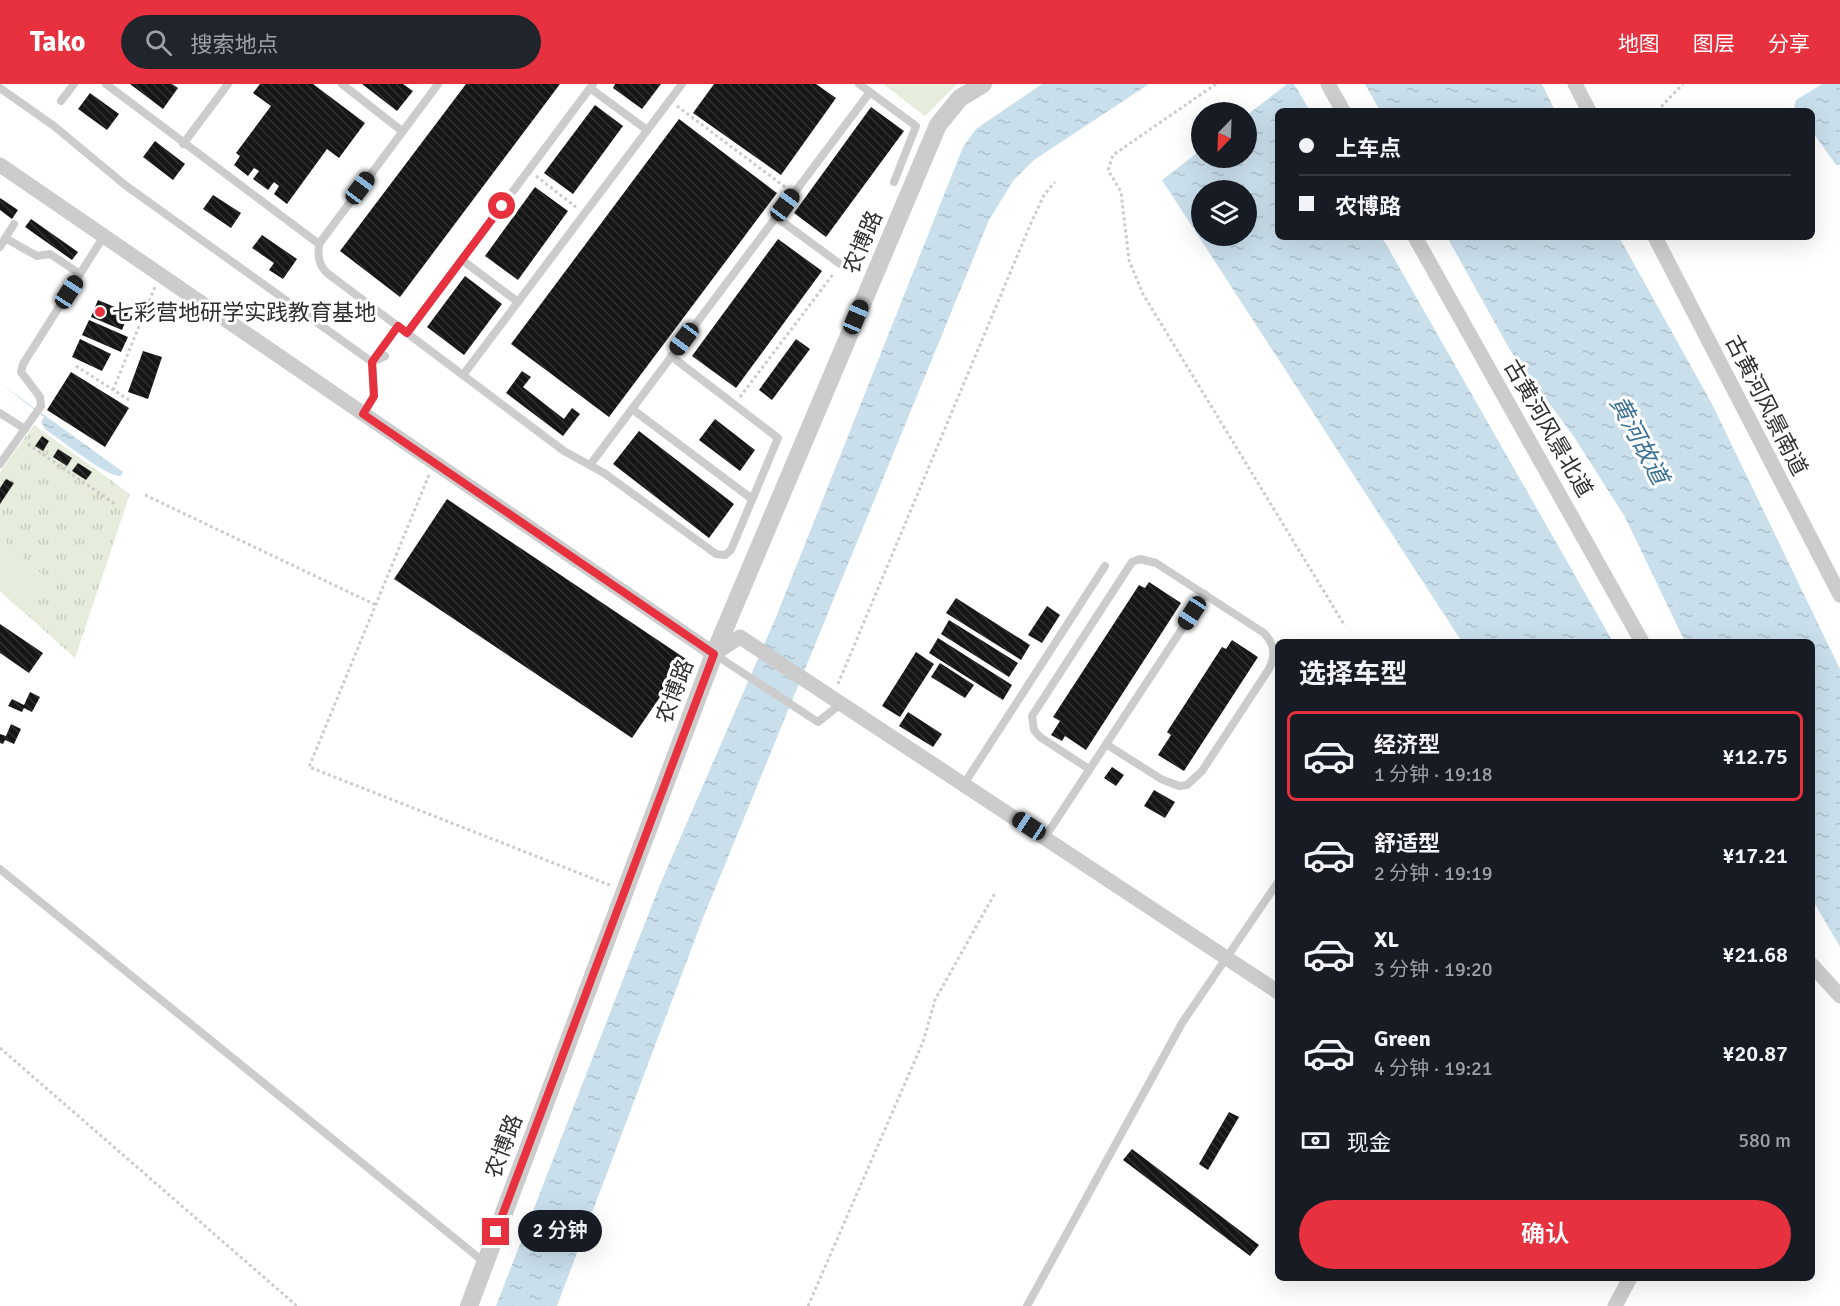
<!DOCTYPE html>
<html lang="zh">
<head>
<meta charset="utf-8">
<style>
  :root { --surface:#171b24; --page:#20242c; --text:#f1f3f6; --muted:#9ea1a6; --line:#363941; --accent:#e7313f }
  body { margin:0; font-family:Signika,"Noto Sans SC",sans-serif; background:var(--page); color:var(--text); height:100vh; display:flex; flex-direction:column; font-size:22px; white-space:nowrap }
  * { box-sizing:border-box; margin:0 }
  p { font-size:20px; color:var(--muted) }
  .icon { flex:none; width:33px; height:33px; fill:none; stroke:currentColor; stroke-width:2; stroke-linecap:round; stroke-linejoin:round }
  .map { position:relative; flex:1; overflow:hidden }
  .drawer { position:absolute; left:1275px; top:555px; width:540px; height:642px; display:flex; flex-direction:column; background:var(--surface); border-radius:9px; box-shadow:0 6px 24px #0002 }
  .drawer>* { flex:none }
  .top-card { position:absolute; left:1275px; top:24px; width:540px; height:132px; border-radius:9px; box-shadow:0 6px 24px #0002; display:grid; align-content:center; height:132px; padding:0 24px; background:var(--surface) }
  .needle { width:39px; rotate:203deg }
  .buttons { position:absolute; left:1191px; top:18px; display:grid; gap:12px }
  .buttons a { display:grid; place-items:center; width:66px; height:66px; border-radius:50%; background:var(--surface); box-shadow:0 6px 24px #0002; font-size:30px }
  .end { position:absolute; width:27px; height:27px; margin:-14px; border:8px solid #e7313f; background:#fff; box-shadow:0 0 0 3px #fff }
  .from { border-radius:50% }
  .bubble { position:absolute; height:42px; border-radius:21px; background:var(--surface); box-shadow:0 6px 24px #0002; font-size:20px; font-weight:600; line-height:42px; text-align:center }
  .car { position:absolute; width:18px; height:36px; margin:-18px -9px; border-radius:8px; box-shadow:0 0 4px 2px #0007; background:linear-gradient(#222 24%,#8ab4d8 0 40%,#222 0 76%,#8ab4d8 0 86%,#222 0) }
  .top-card b { display:flex; align-items:center; gap:21px; height:57px; font-size:22px }
  .top-card b+b { border-top:2px solid var(--line) }
  .top-card i { width:15px; height:15px; background:var(--text) }
  ul { padding:0; list-style:none }
  li { display:flex; align-items:center; gap:18px; height:90px; margin:0 12px 9px; padding:0 12px; border:3px solid transparent; border-radius:9px }
  li div { flex:1 }
  li b { display:block; font-size:22px }
  li em { font-style:normal; font-weight:600 }
  li.on { border-color:var(--accent) }
  li>.icon { width:54px; height:54px; stroke-width:1.5 }
  h2 { padding:0 24px; font-size:27px; line-height:72px }
  .pay { display:flex; align-items:center; gap:15px; height:66px; padding:0 24px; font-size:22px }
  .pay p { margin-inline-start:auto }
  .action { display:flex; gap:12px; margin-top:auto; padding:12px 24px }
  .action a { flex:1; height:69px; border-radius:36px; background:var(--accent); color:#fff; font-size:24px; font-weight:600; line-height:69px; text-align:center }
  header { display:flex; align-items:center; gap:36px; box-sizing:border-box; height:84px; padding:0 30px; background:var(--accent); color:#fff }
  header strong { font-size:28px }
  nav { display:flex; gap:33px; margin-inline-start:auto; font-size:21px }
  .search { width:420px; height:54px; background:var(--page); display:flex; align-items:center; gap:15px; box-sizing:border-box; padding:0 21px; border-radius:33px; color:var(--muted); font-size:22px }
  .map>svg:first-child { display:block }
</style>
</head>
<body>
<header>
<strong>Tako</strong>
<div class="search"><svg class="icon" aria-label="search" viewBox="0 0 24 24"><circle cx="10" cy="10" r="6"/><path d="M15 15l6 6"/></svg>搜索地点</div>
<nav><a>地图</a><a>图层</a><a>分享</a></nav>
</header>
<div class="map">
<svg width="1840" height="1222" viewBox="0 0 1840 1222">
  <defs>
    <pattern id="grass-tufts" width="24" height="20" patternUnits="userSpaceOnUse" patternTransform="scale(1.5)"><rect width="24" height="20" fill="#e6eddd"/><path d="M3 7l-1-3M5 7V3M7 7l1-3M15 17l-1-3M17 17v-4M19 17l1-3" fill="none" stroke="#c6ccbe"/></pattern>
    <pattern id="water-ripples" width="26" height="14" patternUnits="userSpaceOnUse" patternTransform="scale(1.5)"><rect width="26" height="14" fill="#c9dfec"/><path d="M2 4q2-2 4 0t4 0M15 11q2-2 4 0t4 0" fill="none" stroke="#adc0cb"/></pattern>
    <pattern id="building-back-hatch" width="6" height="6" patternUnits="userSpaceOnUse" patternTransform="scale(1.5)"><rect width="6" height="6" fill="#161616"/><path d="M-1 5l2 2M0 0l6 6M5-1l2 2" fill="none" stroke="#303030"/></pattern>
  </defs>
  <rect width="100%" height="100%" fill="#fff"/>
  <polygon fill="url(#grass-tufts)" points="34,341 130,410 75,574 0,507 0,388"/>
  <g fill="#e6eddd">
    <polygon points="883,0 957,0 925,32"/>
    <polygon points="0,453 50,497 22,527 0,507"/>
  </g>
  <g fill="url(#water-ripples)" fill-rule="evenodd">
    <polygon points="1042,0 1149,0 1034,76 1013,97 989,136 703,834 557,1222 496,1222 659,803 776,533 963,63 976,45"/>
    <path d="M1287 0H1294L1310 27H1278V153H1382L1613 558H1462L1162 96 1201 66 1202 74H1246L1247 31ZM1246 106V152H1202V106Z"/>
    <polygon points="1365,0 1542,0 1555,27 1380,27"/>
    <polygon points="1822,0 1840,0 1840,81 1836,81 1812,47 1812,27 1798,27 1794,23 1796,16"/>
    <polygon points="1447,153 1619,153 1712,320 1840,585 1840,863 1812,815 1812,558 1685,558 1625,433 1574,353 1510,266"/>
    <path d="M0 299 123 388 121 392C108 394 58 354 45 345L41 338 44 333Z"/>
  </g>
  <g fill="url(#building-back-hatch)">
    <polygon points="130,0 172,0 178,4 163,25"/>
    <polygon points="260,0 313,0 365,39 339,74 327,65 287,120 274,110 279,102 274,98 268,106 253,95 259,87 254,84 248,92 234,81 240,72 236,69 271,22 253,9"/>
    <polygon points="362,0 403,0 413,7 397,27"/>
    <polygon points="466,0 560,0 400,213 340,167"/>
    <polygon points="615,0 661,0 642,25 613,4"/>
    <polygon points="714,0 816,0 836,14 781,91 693,29"/>
    <polygon points="90,9 119,30 107,46 78,25"/>
    <polygon points="595,21 623,42 573,110 544,89"/>
    <polygon points="871,23 904,47 826,153 794,129"/>
    <polygon points="679,35 777,109 609,333 511,260"/>
    <polygon points="155,57 185,80 173,96 143,73"/>
    <polygon points="535,103 568,127 518,196 485,172"/>
    <polygon points="213,111 241,129 231,144 203,125"/>
    <polygon points="0,114 18,126 12,135 0,126"/>
    <polygon points="31,135 78,168 72,176 25,143"/>
    <polygon points="262,151 297,175 283,195 269,186 274,179 252,164"/>
    <polygon points="778,155 822,187 736,304 692,272"/>
    <polygon points="465,192 502,220 464,271 427,243"/>
    <polygon points="98,216 129,229 122,246 91,233"/>
    <polygon points="89,236 128,253 121,268 82,251"/>
    <polygon points="80,255 111,270 102,287 72,273"/>
    <polygon points="796,255 810,265 772,316 759,306"/>
    <polygon points="143,267 162,273 148,315 128,308"/>
    <polygon points="522,287 531,293 523,303 564,335 572,324 580,330 563,352 506,309"/>
    <polygon points="71,288 129,324 105,363 47,326"/>
    <polygon points="715,335 755,366 740,387 699,356"/>
    <polygon points="639,347 734,420 709,454 613,380"/>
    <polygon points="42,352 49,357 43,367 35,362"/>
    <polygon points="58,365 72,374 67,382 53,373"/>
    <polygon points="78,379 92,388 86,396 72,387"/>
    <polygon points="6,395 14,399 0,420 0,404"/>
    <polygon points="447,415 686,575 632,654 394,495"/>
    <polygon points="1149,498 1181,519 1086,666 1065,652 1062,657 1051,651 1060,637 1053,633 1139,501 1145,504"/>
    <polygon points="956,514 1030,561 1021,576 946,529"/>
    <polygon points="1047,522 1060,531 1042,559 1028,551"/>
    <polygon points="949,536 1018,579 1009,593 941,550"/>
    <polygon points="0,540 43,569 29,589 0,569"/>
    <polygon points="938,554 1012,601 1003,616 929,569"/>
    <polygon points="1232,556 1258,573 1184,687 1158,671 1171,651 1167,648 1222,563 1226,565"/>
    <polygon points="916,568 934,580 900,633 882,622"/>
    <polygon points="940,579 974,601 965,614 931,593"/>
    <polygon points="30,608 40,613 32,628 24,624 22,628 8,622 12,615 24,621"/>
    <polygon points="908,628 942,650 933,663 899,642"/>
    <polygon points="11,640 21,645 14,660 5,656 3,660 0,659 0,650 6,652"/>
    <polygon points="1112,683 1124,691 1116,702 1104,694"/>
    <polygon points="1154,706 1175,718 1165,734 1144,722"/>
    <polygon points="1229,1028 1239,1033 1208,1086 1199,1080"/>
    <polygon points="1132,1065 1259,1161 1250,1172 1123,1076"/>
  </g>
  <g fill="none" stroke-linecap="round" stroke-linejoin="round">
    <g stroke="#ccc" stroke-width="3" stroke-dasharray="3 3" stroke-linecap="butt">
      <polyline points="1216,0 1113,71 1108,86 1121,108 1129,176 1143,210 1345,542"/>
      <polyline points="677,22 785,103"/>
      <polyline points="1657,27 1683,0"/>
      <polyline points="536,92 576,123"/>
      <polyline points="76,282 129,316"/>
      <polyline points="113,306 155,203"/>
      <polyline points="740,313 834,189"/>
      <polyline points="28,360 115,420"/>
      <polyline points="429,391 309,683 612,802"/>
      <polyline points="145,411 376,521"/>
      <polyline points="838,600 1031,139 1044,111 1055,98"/>
      <polyline points="0,964 297,1222"/>
      <polyline points="808,1222 923,958 935,916 995,809"/>
    </g>
    <g stroke="#ccc" stroke-width="8">
      <polyline points="106,0 319,160 438,0"/>
      <polyline points="342,0 402,47"/>
      <polyline points="859,0 916,42 894,98"/>
      <polyline points="0,4 54,42 125,101 372,278 385,272"/>
      <polyline points="590,4 647,46"/>
      <polyline points="61,17 74,0"/>
      <polyline points="183,60 228,0"/>
      <polyline points="776,133 840,180"/>
      <polyline points="5,154 37,172 50,170 80,190"/>
      <path d="M319 160C318 172 318 180 327 189L564 367 604 389 716 470 725 471 731 466 778 354 671 272"/>
      <polyline points="0,163 14,140"/>
      <polyline points="462,176 518,218"/>
      <polyline points="407,249 593,0"/>
      <polyline points="463,291 682,0"/>
      <polyline points="632,325 752,415"/>
      <polyline points="0,329 25,345"/>
      <polyline points="363,330 374,313 372,278 398,242"/>
      <polyline points="0,380 41,322 40,313 21,288 23,280 104,152"/>
      <polyline points="590,381 870,8"/>
      <polyline points="714,570 818,638 842,619"/>
      <path d="M1089 685 1040 653 1034 646 1032 632 1132 478 1140 475 1156 479 1264 549C1275 561 1276 571 1269 585L1202 687 1187 701 1179 702 1161 695 1106 660"/>
      <polyline points="964,700 1105,482"/>
      <polyline points="1045,753 1205,510"/>
      <polyline points="0,785 484,1178"/>
      <polyline points="1027,1222 1182,939 1278,798"/>
    </g>
    <g stroke="#ccc" stroke-width="15">
      <polyline points="1328,0 1343,27"/>
      <polyline points="1575,0 1589,27"/>
      <polyline points="0,81 714,570 740,553 1278,908"/>
      <polyline points="1415,153 1642,558"/>
      <polyline points="1655,153 1840,511"/>
      <polyline points="1812,881 1840,912"/>
      <polyline points="1615,1222 1630,1194"/>
    </g>
    <polyline stroke="#ccc" stroke-width="18" points="469,1222 714,570 938,41 960,14 983,0"/>
  </g>
  <g fill="none" stroke-linecap="round" stroke-linejoin="round">
    <polyline stroke="#e7313f" stroke-width="8" points="496,1148 714,570 363,330 374,312 372,278 398,242 407,249 502,122"/>
  </g>
  <circle fill="#e7313f" stroke="#fff" stroke-width="2" cx="100" cy="228" r="6"/>
  <g text-anchor="middle" stroke-width="6" stroke-linejoin="round" paint-order="stroke">
    <g font-size="22" fill="#2f2f2f" stroke="#fff">
      <text transform="translate(862 158) rotate(-67)" y="8">农博路</text>
      <text transform="translate(1767 321) rotate(63)" y="8">古黄河风景南道</text>
      <text transform="translate(1549 344) rotate(60)" y="8">古黄河风景北道</text>
      <text transform="translate(674 607) rotate(-69)" y="8">农博路</text>
      <text transform="translate(503 1062) rotate(-69)" y="8">农博路</text>
    </g>
    <g font-size="22" fill="#2f2f2f" stroke="#fff" text-anchor="start">
      <text x="112" y="236">七彩营地研学实践教育基地</text>
    </g>
    <g font-size="24" font-style="italic" fill="#3c7193" stroke="#fff">
      <text transform="translate(1639 356) rotate(62)" y="8">黄河故道</text>
    </g>
  </g>
</svg>
<div class="buttons">
<a><svg class="needle" viewBox="-14 -14 28 28"><path d="M0-13l5 13h-10z" fill="#e53935"/><path d="M0 13l5-13h-10z" fill="#9ea1a6"/></svg></a>
<a><svg class="icon" aria-label="layers" viewBox="0 0 24 24"><path d="M12 4l9 5-9 5-9-5zM3 14l9 5 9-5"/></svg></a>
</div>
<i class="end from" style="left:502px;top:122px"></i>
<i class="end" style="left:496px;top:1148px"></i>
<div class="bubble" style="left:518px;top:1126px;width:84px">2 分钟</div>
<i class="car" style="left:360px;top:104px;rotate:37deg"></i>
<i class="car" style="left:785px;top:121px;rotate:37deg"></i>
<i class="car" style="left:69px;top:208px;rotate:33deg"></i>
<i class="car" style="left:856px;top:233px;rotate:23deg"></i>
<i class="car" style="left:684px;top:255px;rotate:217deg"></i>
<i class="car" style="left:1192px;top:529px;rotate:213deg"></i>
<i class="car" style="left:1029px;top:742px;rotate:303deg"></i>
<div class="top-card">
<b><i class="from"></i>上车点</b>
<b><i></i>农博路</b>
</div>
<section class="drawer">
<h2>选择车型</h2>
<ul>
<li class="on"><svg class="icon" aria-label="car" viewBox="0 0 24 24"><path d="M5 17H2v-5l4-1 3-4h7l3 4 3 1v5h-3M9 17h6M6 11h13"/><circle cx="7" cy="17" r="2"/><circle cx="17" cy="17" r="2"/></svg><div><b>经济型</b><p>1 分钟 · 19:18</p></div><em>¥12.75</em></li>
<li><svg class="icon" aria-label="car" viewBox="0 0 24 24"><path d="M5 17H2v-5l4-1 3-4h7l3 4 3 1v5h-3M9 17h6M6 11h13"/><circle cx="7" cy="17" r="2"/><circle cx="17" cy="17" r="2"/></svg><div><b>舒适型</b><p>2 分钟 · 19:19</p></div><em>¥17.21</em></li>
<li><svg class="icon" aria-label="car" viewBox="0 0 24 24"><path d="M5 17H2v-5l4-1 3-4h7l3 4 3 1v5h-3M9 17h6M6 11h13"/><circle cx="7" cy="17" r="2"/><circle cx="17" cy="17" r="2"/></svg><div><b>XL</b><p>3 分钟 · 19:20</p></div><em>¥21.68</em></li>
<li><svg class="icon" aria-label="car" viewBox="0 0 24 24"><path d="M5 17H2v-5l4-1 3-4h7l3 4 3 1v5h-3M9 17h6M6 11h13"/><circle cx="7" cy="17" r="2"/><circle cx="17" cy="17" r="2"/></svg><div><b>Green</b><p>4 分钟 · 19:21</p></div><em>¥20.87</em></li>
</ul>
<div class="pay"><svg class="icon" aria-label="cash" viewBox="0 0 24 24"><path d="M3 7h18v10H3z"/><circle cx="12" cy="12" r="2"/></svg>现金<p>580 m</p></div>
<div class="action"><a>确认</a></div>
</section>
</div>
</body>
</html>
